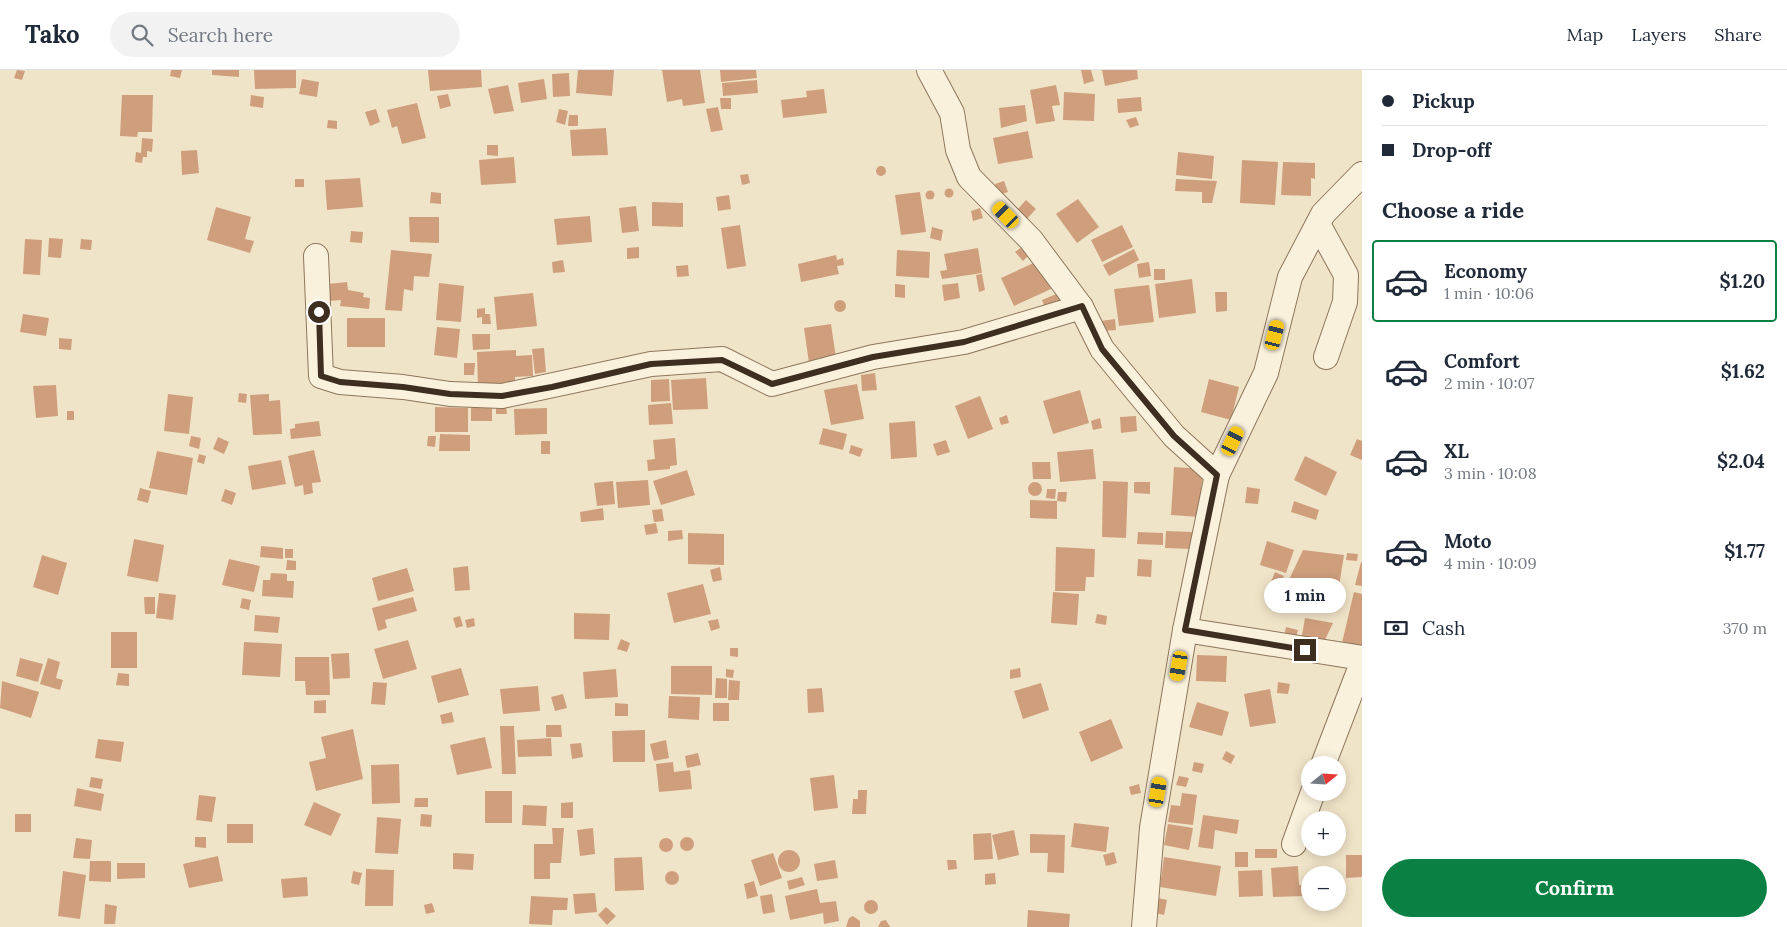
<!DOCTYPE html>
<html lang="en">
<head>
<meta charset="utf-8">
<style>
  :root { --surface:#fff; --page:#f2f2f3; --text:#1f2937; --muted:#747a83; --line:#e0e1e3; --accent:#0b8043 }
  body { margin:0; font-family:Lora,serif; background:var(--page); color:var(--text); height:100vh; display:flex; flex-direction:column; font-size:19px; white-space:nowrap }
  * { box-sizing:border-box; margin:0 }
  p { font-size:16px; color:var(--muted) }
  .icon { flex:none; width:28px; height:28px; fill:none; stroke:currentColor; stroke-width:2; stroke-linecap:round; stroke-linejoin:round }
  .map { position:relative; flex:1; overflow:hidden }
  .side { display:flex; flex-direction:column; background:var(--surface); width:425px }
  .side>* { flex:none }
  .guide { display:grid; align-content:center; height:110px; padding:0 20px; background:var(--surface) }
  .needle { width:32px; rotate:72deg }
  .buttons { position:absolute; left:1301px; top:686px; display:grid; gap:10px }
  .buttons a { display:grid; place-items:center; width:45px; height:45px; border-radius:50%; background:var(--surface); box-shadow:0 2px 12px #0003; font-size:25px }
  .end { position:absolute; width:22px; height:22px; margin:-11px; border:6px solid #3d2e20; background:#fff; box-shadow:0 0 0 2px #fff }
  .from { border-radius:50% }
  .bubble { position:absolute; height:35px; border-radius:18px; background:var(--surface); box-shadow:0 2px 12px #0003; font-size:16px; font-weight:700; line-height:35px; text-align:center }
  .car { position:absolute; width:15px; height:30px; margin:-15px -8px; border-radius:6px; box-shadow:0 0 4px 1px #0007; background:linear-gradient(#f5c518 24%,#345 0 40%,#f5c518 0 76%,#345 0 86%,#f5c518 0) }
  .guide b { display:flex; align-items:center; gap:18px; height:48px; font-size:19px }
  .guide b+b { border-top:1px solid var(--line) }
  .guide i { width:12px; height:12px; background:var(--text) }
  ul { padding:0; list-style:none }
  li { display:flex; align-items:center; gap:15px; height:82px; margin:0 10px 8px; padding:0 10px; border:2px solid transparent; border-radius:5px }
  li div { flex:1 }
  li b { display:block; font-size:19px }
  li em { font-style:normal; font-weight:700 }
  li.on { border-color:var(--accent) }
  li>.icon { width:45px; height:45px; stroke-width:1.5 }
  h2 { padding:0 20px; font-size:22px; line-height:60px }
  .pay { display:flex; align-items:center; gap:12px; height:55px; padding:0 20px; font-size:19px }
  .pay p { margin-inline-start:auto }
  .action { display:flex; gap:10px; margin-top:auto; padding:10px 20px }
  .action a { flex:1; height:58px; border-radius:30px; background:var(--accent); color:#fff; font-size:20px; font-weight:700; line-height:58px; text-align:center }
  header { display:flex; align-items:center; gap:30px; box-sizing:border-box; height:70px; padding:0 25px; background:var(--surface); border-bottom:1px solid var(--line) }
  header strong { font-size:24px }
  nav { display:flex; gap:28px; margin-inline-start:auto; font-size:18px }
  .search { width:350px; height:45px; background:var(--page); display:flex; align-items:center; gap:12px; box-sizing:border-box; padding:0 18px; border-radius:28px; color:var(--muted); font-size:19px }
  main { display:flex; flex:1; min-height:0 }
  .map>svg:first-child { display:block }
</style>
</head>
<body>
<header>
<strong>Tako</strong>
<div class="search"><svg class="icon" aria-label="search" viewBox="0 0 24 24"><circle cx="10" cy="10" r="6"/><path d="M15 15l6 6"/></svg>Search here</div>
<nav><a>Map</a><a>Layers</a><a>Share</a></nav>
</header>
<main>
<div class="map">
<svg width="1362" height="857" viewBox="0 0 1362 857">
  <rect width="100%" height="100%" fill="#f0e4c8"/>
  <g fill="#cf9f7d">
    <polygon points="17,0 25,1 22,10 14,8"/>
    <polygon points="171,0 182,0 180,8 170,6"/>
    <polygon points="212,0 239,0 239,7 212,5"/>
    <polygon points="254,0 296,0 296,18 255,19"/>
    <polygon points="428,0 481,0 482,17 430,21"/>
    <polygon points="578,0 614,0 612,26 576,23"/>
    <polygon points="662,0 700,0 705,33 683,36 682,29 667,32"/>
    <polygon points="720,0 756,0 757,8 721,12"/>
    <polygon points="1081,0 1091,0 1094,11 1084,14"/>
    <polygon points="1102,0 1137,0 1138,9 1105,16"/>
    <polygon points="569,3 570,26 553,27 552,4"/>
    <polygon points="302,9 319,12 317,27 299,24"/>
    <polygon points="544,9 547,29 521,33 518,13"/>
    <polygon points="757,10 758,23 723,26 722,13"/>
    <polygon points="508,15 514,41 494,44 488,19"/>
    <polygon points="1056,15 1060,35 1052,36 1055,51 1036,54 1030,20"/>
    <polygon points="824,19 827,43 783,48 781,30 807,27 806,21"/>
    <polygon points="1064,22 1095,24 1094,51 1063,50"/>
    <polygon points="448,24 451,36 440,39 437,26"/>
    <polygon points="122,25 153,25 152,62 138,62 137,67 120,66"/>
    <polygon points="251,25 264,27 263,38 250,36"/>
    <polygon points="1141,27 1142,41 1118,43 1117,29"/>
    <polygon points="720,28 731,28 731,39 721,39"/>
    <polygon points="417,33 426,68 402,74 397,56 392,58 387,40"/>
    <polygon points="1025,35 1027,51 1001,58 999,38"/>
    <polygon points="718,37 723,60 711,62 706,39"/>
    <polygon points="376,39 380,52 370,56 365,42"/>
    <polygon points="559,39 568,41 565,55 556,52"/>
    <polygon points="569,45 578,45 578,56 568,56"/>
    <polygon points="1136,47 1139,55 1130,58 1126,50"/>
    <polygon points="328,50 337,51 337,59 327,58"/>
    <polygon points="606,58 608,85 572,86 570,60"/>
    <polygon points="1028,61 1033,88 998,94 993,68"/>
    <polygon points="142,68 153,69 152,82 147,81 147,87 143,87 142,93 135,92 136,82 141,83"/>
    <polygon points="487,75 498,75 498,86 487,85"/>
    <polygon points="197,80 199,103 182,105 181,81"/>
    <polygon points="1178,82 1214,86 1212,109 1176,105"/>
    <polygon points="514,87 516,113 481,115 479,90"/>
    <polygon points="1242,90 1278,92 1275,135 1240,133"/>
    <polygon points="1283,92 1315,93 1315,109 1311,108 1311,126 1281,125"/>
    <circle cx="881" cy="101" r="5"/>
    <polygon points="748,104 750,113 742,115 740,105"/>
    <polygon points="360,108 363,137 327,140 325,110"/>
    <rect x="295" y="109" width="9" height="8"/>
    <polygon points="1176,109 1217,111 1212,133 1202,133 1202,122 1175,121"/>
    <polygon points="1004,111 1008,122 999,125 995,114"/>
    <circle cx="949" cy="123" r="4.5"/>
    <circle cx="930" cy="125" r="4.5"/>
    <polygon points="431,122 441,123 441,134 430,133"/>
    <polygon points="920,122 926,162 901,165 895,125"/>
    <polygon points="729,125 731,139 718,141 716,127"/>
    <polygon points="1078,129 1099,157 1077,173 1056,144"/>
    <polygon points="1026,130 1036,139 1026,150 1016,141"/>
    <polygon points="652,132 683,133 683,157 652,156"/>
    <polygon points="636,136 639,161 622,163 619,138"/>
    <polygon points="216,137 251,147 245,169 254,171 250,183 207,170"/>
    <polygon points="980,138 983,148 973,151 971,141"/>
    <polygon points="590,146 592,172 557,175 554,149"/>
    <polygon points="409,147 439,147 439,173 410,172"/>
    <polygon points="740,155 746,196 727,199 721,158"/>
    <polygon points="1122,155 1133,177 1102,192 1091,170"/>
    <polygon points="932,157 943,160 941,171 930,168"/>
    <polygon points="351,161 363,162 362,173 350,172"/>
    <polygon points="49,168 63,169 61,188 48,187"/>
    <polygon points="25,169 42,170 40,205 23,204"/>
    <polygon points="81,169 92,170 91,180 80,179"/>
    <polygon points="1023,176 1030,184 1023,191 1015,182"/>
    <polygon points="639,177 639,188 627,189 627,178"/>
    <polygon points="978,178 982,203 942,209 940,201 947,200 944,184"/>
    <polygon points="1134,179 1139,190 1109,206 1103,195"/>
    <polygon points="391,180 432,184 429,207 414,206 413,221 404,219 402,241 385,240"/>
    <polygon points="897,180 930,182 929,208 896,206"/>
    <polygon points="836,185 837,190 843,188 844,195 837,196 839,204 801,212 798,194"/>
    <polygon points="563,190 565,202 553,203 552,192"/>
    <polygon points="1038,191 1051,219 1014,236 1001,208"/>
    <polygon points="1149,192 1151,206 1139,208 1137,194"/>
    <polygon points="688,195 689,206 677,207 676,196"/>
    <rect x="1154" y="199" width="11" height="11"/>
    <polygon points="982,204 985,220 979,222 976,205"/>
    <polygon points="1192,209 1196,243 1159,248 1155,214"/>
    <polygon points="347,212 348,220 364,223 363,227 370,228 369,239 340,236 341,230 329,231 327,214"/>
    <polygon points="439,213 464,216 461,252 436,250"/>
    <polygon points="958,213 960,228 944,231 942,215"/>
    <polygon points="895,214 905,215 905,228 895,227"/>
    <polygon points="1149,215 1154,252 1119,256 1114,219"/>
    <polygon points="1061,222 1067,235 1047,243 1042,230"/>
    <polygon points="1215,222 1227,222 1227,241 1216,242"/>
    <polygon points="533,223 537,256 497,260 494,227"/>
    <circle cx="840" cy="236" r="6"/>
    <polygon points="485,238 485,244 490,244 491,254 482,254 482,247 477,248 477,239"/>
    <polygon points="23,244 49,248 46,266 20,262"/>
    <rect x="347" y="248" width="38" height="29"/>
    <polygon points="1115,249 1116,260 1103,261 1101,251"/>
    <polygon points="831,254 836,288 809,293 804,258"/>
    <polygon points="437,257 460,259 457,288 434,285"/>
    <polygon points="472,264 490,264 490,279 473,280"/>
    <polygon points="59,268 72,269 71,280 59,279"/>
    <polygon points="544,278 546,302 535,304 532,279"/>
    <polygon points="516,280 516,286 532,285 533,306 515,307 515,316 478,318 477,282"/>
    <polygon points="464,293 475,293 474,305 464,305"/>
    <polygon points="875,303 877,320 862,321 861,305"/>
    <polygon points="706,308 708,339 673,340 671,310"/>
    <polygon points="669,309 670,331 651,332 651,310"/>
    <polygon points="1209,309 1239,317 1231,350 1201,342"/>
    <polygon points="857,314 864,349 831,355 824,320"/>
    <polygon points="56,315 58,346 36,348 33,316"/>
    <polygon points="1080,320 1089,353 1053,364 1043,331"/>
    <polygon points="239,323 247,324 246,333 238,332"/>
    <polygon points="168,324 193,327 189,364 164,361"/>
    <polygon points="269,324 269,331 280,330 282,364 253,365 250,325"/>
    <polygon points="980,326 993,359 968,369 955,336"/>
    <polygon points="671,333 673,354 649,355 648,335"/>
    <rect x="471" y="336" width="21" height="15"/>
    <polygon points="496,336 506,336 507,344 496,344"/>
    <polygon points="435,337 468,338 468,362 435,362"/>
    <polygon points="547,338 547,364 515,365 514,339"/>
    <rect x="67" y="341" width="7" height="9"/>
    <polygon points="1007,345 1009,353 1001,355 999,348"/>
    <polygon points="1136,346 1137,361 1121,363 1120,347"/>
    <polygon points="1100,348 1102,358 1093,360 1091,351"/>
    <polygon points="319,351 321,366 291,369 290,359 295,358 295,354"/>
    <polygon points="915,351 917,387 891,389 889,353"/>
    <polygon points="823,358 847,364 843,380 819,374"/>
    <polygon points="440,364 470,365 470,381 439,381"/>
    <polygon points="191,366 201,368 199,379 189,376"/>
    <polygon points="428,366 436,366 435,377 427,376"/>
    <polygon points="218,367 229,372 224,384 213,379"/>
    <polygon points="675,368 677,395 670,396 670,399 648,401 647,390 655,389 653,370"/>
    <polygon points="1357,369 1362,371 1362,390 1350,385"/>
    <polygon points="946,370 950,382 937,386 933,374"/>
    <rect x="541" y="371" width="9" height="13"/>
    <polygon points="851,375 863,379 860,387 849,383"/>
    <polygon points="1093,379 1096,409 1060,412 1057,382"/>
    <polygon points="314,380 321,412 312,413 313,423 304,425 303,415 295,417 288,386"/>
    <polygon points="157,381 193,388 187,425 149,418"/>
    <polygon points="199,384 206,386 204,394 197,392"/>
    <polygon points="1305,386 1337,402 1326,426 1294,410"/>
    <polygon points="281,390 286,414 252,420 248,396"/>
    <polygon points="1032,392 1050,392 1051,409 1033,409"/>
    <polygon points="1174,397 1203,399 1199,447 1171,445"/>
    <polygon points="687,400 695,425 661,435 653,411"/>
    <polygon points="648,410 650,435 618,438 616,412"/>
    <polygon points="613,411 615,434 597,436 594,413"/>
    <polygon points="1103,411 1128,412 1126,468 1102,467"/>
    <circle cx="1035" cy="419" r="7"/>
    <polygon points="1134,412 1150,412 1150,424 1134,423"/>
    <polygon points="1247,417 1260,419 1258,434 1245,433"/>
    <polygon points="140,418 151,421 148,433 137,430"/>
    <polygon points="225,419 236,423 232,435 221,431"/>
    <polygon points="1047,419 1056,419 1055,429 1046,428"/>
    <polygon points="1058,422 1067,422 1066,432 1057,431"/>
    <polygon points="1030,430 1057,431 1057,449 1030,448"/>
    <polygon points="1294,431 1319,440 1316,450 1291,442"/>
    <polygon points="603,438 604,450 581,452 580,442"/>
    <polygon points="662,439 664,451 654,452 652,440"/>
    <polygon points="656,453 658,463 646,465 644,455"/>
    <polygon points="682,460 683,469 668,471 668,461"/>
    <polygon points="1166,461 1193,462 1192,479 1165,478"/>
    <polygon points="1138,462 1163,463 1163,475 1137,474"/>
    <polygon points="688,463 724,464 724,495 688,494"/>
    <polygon points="134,469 164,475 158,512 127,506"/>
    <polygon points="1267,471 1294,480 1286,503 1260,495"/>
    <polygon points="261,476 283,478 283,489 260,487"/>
    <polygon points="1056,477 1095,479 1094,507 1086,507 1085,521 1055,521"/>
    <rect x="285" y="479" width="8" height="9"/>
    <polygon points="1303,480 1344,485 1339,516 1287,514"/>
    <polygon points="1347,483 1358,484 1357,491 1346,490"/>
    <polygon points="42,485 67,493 58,525 33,517"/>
    <polygon points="229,489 260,496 254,522 222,515"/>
    <polygon points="1138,489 1152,490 1151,507 1137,506"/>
    <polygon points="287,490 296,491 296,500 286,500"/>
    <polygon points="1361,492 1362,492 1362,516 1355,515"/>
    <polygon points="468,496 470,520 455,521 453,498"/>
    <polygon points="720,497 722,510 713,512 710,500"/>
    <polygon points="407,498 414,521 378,531 372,508"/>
    <polygon points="1275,502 1284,506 1280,515 1271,512"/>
    <polygon points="271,503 287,504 287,511 294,511 293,528 262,526 263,510 270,510"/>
    <polygon points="703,514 711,544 674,553 667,523"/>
    <polygon points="1053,522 1079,524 1077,555 1051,553"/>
    <polygon points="1354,522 1362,524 1362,581 1341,577"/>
    <polygon points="159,523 176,525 173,550 156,548"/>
    <polygon points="144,527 155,527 155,544 145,544"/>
    <polygon points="413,527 417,541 385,550 387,558 378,561 372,538"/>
    <polygon points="242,528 251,530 249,540 240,538"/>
    <polygon points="574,543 610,544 609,570 574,569"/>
    <polygon points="1097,544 1107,546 1106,555 1095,553"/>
    <polygon points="255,545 280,547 278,563 254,561"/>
    <polygon points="460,546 463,556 456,558 453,548"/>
    <polygon points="474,548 475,556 467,558 465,550"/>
    <polygon points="1305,548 1333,553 1323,574 1300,576"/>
    <polygon points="718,549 720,558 711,561 708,551"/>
    <polygon points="1286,557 1298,560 1296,568 1284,566"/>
    <rect x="111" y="562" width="26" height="36"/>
    <polygon points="621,569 630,573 627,582 617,579"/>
    <polygon points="408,570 417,599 383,609 374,579"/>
    <polygon points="244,572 282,574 280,607 242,605"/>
    <polygon points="730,578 738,578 738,587 730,586"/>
    <polygon points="349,583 350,608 333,609 331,584"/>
    <polygon points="1197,585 1227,586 1226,612 1196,611"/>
    <polygon points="295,587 329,587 330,625 306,625 305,611 295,611"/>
    <polygon points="20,588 43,594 38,612 16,606"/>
    <polygon points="48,588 60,592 56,608 63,610 60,620 40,614"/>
    <polygon points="671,596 712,596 712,625 671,624"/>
    <polygon points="461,598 469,625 438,633 431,606"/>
    <polygon points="1020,598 1021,607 1010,609 1010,600"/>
    <polygon points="616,599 618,627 585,629 583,602"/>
    <polygon points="726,599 734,600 733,608 726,607"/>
    <polygon points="118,603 129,604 129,616 116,615"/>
    <polygon points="716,608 727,609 727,628 715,628"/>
    <polygon points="729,610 740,611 739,630 728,630"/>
    <polygon points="2,611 39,622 31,648 0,638"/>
    <polygon points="373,612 387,613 385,635 371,634"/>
    <polygon points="1278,612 1290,614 1288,624 1277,623"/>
    <polygon points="1041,613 1049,640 1023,649 1014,621"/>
    <polygon points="538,616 540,641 503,644 500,619"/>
    <polygon points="822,618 824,642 808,643 807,619"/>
    <polygon points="1270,619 1276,653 1250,657 1244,624"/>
    <polygon points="563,624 567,638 555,641 551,627"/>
    <polygon points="669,626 700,627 699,650 668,648"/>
    <polygon points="326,630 326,643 314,643 314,631"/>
    <polygon points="1197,632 1229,642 1222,666 1189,657"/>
    <polygon points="615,633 628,634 628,646 615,646"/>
    <rect x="713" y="633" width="16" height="18"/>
    <polygon points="452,642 454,652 442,654 440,645"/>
    <polygon points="1111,649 1123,678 1091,692 1079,662"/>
    <polygon points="546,655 561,655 562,667 546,667"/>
    <polygon points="500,656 514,656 516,704 502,704"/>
    <polygon points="353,659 363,709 316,721 309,692 326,688 321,667"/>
    <polygon points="645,660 645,692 613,692 612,661"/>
    <polygon points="485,667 492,698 457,705 450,675"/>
    <polygon points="551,668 552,686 518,687 517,670"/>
    <polygon points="98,669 124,672 121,692 95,688"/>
    <polygon points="666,670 669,688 654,691 650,674"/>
    <polygon points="581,673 583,687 572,689 570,674"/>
    <polygon points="1226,681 1235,686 1231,694 1222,689"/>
    <polygon points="698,683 701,695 687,698 685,686"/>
    <polygon points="673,692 674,702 690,700 692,719 659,722 656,694"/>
    <polygon points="1194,692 1204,694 1202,703 1192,701"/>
    <polygon points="399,694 400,733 372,734 371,695"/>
    <polygon points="834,705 838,738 814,741 810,708"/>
    <polygon points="1179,706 1189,708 1186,717 1176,715"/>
    <polygon points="91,707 103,709 101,719 89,717"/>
    <polygon points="1139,714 1141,723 1131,725 1129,717"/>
    <polygon points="77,718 104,724 101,741 74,736"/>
    <polygon points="858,720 867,720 866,744 852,744 853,729 858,729"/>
    <rect x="485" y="721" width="27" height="32"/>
    <polygon points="1182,723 1197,725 1193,755 1168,752 1171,735 1180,736"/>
    <polygon points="199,725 216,727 212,752 196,750"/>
    <polygon points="415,728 428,728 428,737 414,737"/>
    <polygon points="314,732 341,744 331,766 304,755"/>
    <polygon points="573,732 573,748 561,748 561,733"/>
    <polygon points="523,735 547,736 546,756 522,755"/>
    <rect x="15" y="744" width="16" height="18"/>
    <polygon points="421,744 432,745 431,757 420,756"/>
    <polygon points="1203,745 1239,750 1237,764 1215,760 1213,779 1198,777"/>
    <polygon points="377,747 401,749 398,784 375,783"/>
    <polygon points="1074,753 1109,757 1106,782 1071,777"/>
    <rect x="227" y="754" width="26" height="19"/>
    <polygon points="1168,754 1193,758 1189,780 1164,775"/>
    <polygon points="552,758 564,758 561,793 550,793 550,809 534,809 534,774 553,774"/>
    <polygon points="593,758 595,784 580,786 577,760"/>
    <polygon points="1014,760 1019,785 998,790 992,765"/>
    <polygon points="991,763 993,789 974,790 973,764"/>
    <polygon points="1030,764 1065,765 1064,803 1047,802 1048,783 1030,783"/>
    <polygon points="195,767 206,767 206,778 195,777"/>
    <circle cx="687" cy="774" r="7"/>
    <polygon points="76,768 92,770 90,789 73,788"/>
    <circle cx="666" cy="775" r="7"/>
    <rect x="1255" y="779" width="22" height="9"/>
    <circle cx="789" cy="791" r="11"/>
    <polygon points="1114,782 1117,793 1106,796 1103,785"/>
    <rect x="1235" y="782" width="13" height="15"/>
    <polygon points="453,783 474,784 473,800 453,799"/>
    <polygon points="773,783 782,808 760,816 751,790"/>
    <polygon points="1346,785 1362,785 1362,807 1346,808"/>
    <polygon points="218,786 223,811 189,818 183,794"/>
    <polygon points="642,787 644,820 615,821 614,788"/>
    <polygon points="1164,787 1221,796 1216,826 1160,817"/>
    <polygon points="835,790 838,808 817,811 814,794"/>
    <polygon points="947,790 956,790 957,799 948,800"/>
    <polygon points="90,791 111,791 111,812 89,811"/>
    <polygon points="117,793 145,793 145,808 117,809"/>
    <polygon points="1298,796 1299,815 1305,815 1305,826 1273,827 1271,798"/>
    <polygon points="366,799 394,800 393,836 365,836"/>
    <polygon points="1262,800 1263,826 1239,827 1238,801"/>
    <polygon points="63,801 86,805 80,849 58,846"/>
    <polygon points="353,801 362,803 359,815 351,813"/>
    <circle cx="672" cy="808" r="7"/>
    <polygon points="995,803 996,814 985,815 985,804"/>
    <polygon points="307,807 308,826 283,828 281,809"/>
    <polygon points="802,807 805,815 789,820 787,811"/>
    <polygon points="754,811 758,826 747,829 744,814"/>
    <polygon points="817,819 820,833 836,831 839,851 824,854 823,843 790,850 785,826"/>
    <polygon points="595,823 597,842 575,844 573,824"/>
    <polygon points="772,824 775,842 763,844 760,826"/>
    <polygon points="531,826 568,828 567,840 553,840 552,855 529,854"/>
    <polygon points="1154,827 1167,830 1164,845 1151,842"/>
    <circle cx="871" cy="837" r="7"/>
    <polygon points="432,833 435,842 426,844 424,835"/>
    <polygon points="105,834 117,836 115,854 104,854"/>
    <polygon points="606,837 616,846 607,855 598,845"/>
    <polygon points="1028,840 1070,844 1069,857 1027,857"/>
    <polygon points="853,846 860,851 860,857 846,857 849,848"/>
    <polygon points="886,850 890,857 878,857 881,851"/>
  </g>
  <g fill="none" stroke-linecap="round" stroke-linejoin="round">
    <defs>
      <g id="minor">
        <polyline points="929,0 952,43 958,80 969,107 1031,170 1081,237 1102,279 1174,366 1217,405 1185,560"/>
        <polyline points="1318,154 1346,205 1345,232 1326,287"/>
        <polyline points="316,186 321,306 340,312 403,317 450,324 502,326 651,294 722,289 772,314 873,287 964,272 1081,237"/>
        <polyline points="1217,405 1266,303 1290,207 1323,144 1362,104"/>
        <polyline points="1323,695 1359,601 1362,599"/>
        <polyline points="1294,774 1313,722"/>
        <polyline points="1144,857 1152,758 1185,560 1362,588"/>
      </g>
    </defs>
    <use href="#minor" stroke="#8d765c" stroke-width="26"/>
    <use href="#minor" stroke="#faf1dc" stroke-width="24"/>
  </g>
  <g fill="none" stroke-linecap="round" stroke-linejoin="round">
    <polyline stroke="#3d2e20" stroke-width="6" points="319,242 321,306 340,312 403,317 450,324 502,326 552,317 651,294 722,290 772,314 873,287 964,272 1082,236 1102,279 1174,366 1217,405 1185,560 1305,580"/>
  </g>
</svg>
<div class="buttons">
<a><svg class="needle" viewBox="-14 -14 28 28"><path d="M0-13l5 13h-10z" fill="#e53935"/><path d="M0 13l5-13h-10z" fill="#747a83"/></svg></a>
<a>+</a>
<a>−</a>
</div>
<i class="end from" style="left:319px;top:242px"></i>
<i class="end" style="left:1305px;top:580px"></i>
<div class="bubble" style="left:1264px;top:508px;width:82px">1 min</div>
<i class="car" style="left:1006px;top:145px;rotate:316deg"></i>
<i class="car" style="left:1275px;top:265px;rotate:14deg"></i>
<i class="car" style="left:1233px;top:371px;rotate:26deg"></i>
<i class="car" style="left:1179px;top:596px;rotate:190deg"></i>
<i class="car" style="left:1158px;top:722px;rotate:10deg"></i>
</div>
<section class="side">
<div class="guide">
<b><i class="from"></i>Pickup</b>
<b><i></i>Drop-off</b>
</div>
<h2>Choose a ride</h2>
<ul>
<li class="on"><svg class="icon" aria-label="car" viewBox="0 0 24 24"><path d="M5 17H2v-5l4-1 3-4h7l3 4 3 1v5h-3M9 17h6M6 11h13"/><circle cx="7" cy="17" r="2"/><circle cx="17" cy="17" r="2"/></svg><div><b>Economy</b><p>1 min · 10:06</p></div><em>$1.20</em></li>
<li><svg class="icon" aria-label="car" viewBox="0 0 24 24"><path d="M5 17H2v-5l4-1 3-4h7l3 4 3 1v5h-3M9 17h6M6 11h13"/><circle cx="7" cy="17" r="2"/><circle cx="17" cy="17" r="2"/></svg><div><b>Comfort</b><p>2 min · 10:07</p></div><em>$1.62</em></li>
<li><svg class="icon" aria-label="car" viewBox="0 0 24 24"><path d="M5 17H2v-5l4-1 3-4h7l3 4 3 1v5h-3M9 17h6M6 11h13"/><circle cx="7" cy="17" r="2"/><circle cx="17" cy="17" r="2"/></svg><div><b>XL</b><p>3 min · 10:08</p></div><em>$2.04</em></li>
<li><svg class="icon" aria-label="car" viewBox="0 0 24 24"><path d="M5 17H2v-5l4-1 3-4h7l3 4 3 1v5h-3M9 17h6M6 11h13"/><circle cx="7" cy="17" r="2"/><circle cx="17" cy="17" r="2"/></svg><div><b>Moto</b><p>4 min · 10:09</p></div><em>$1.77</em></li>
</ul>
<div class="pay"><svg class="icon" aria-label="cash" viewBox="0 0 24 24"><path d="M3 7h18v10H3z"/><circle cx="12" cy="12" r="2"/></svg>Cash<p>370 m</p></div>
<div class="action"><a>Confirm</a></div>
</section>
</main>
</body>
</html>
